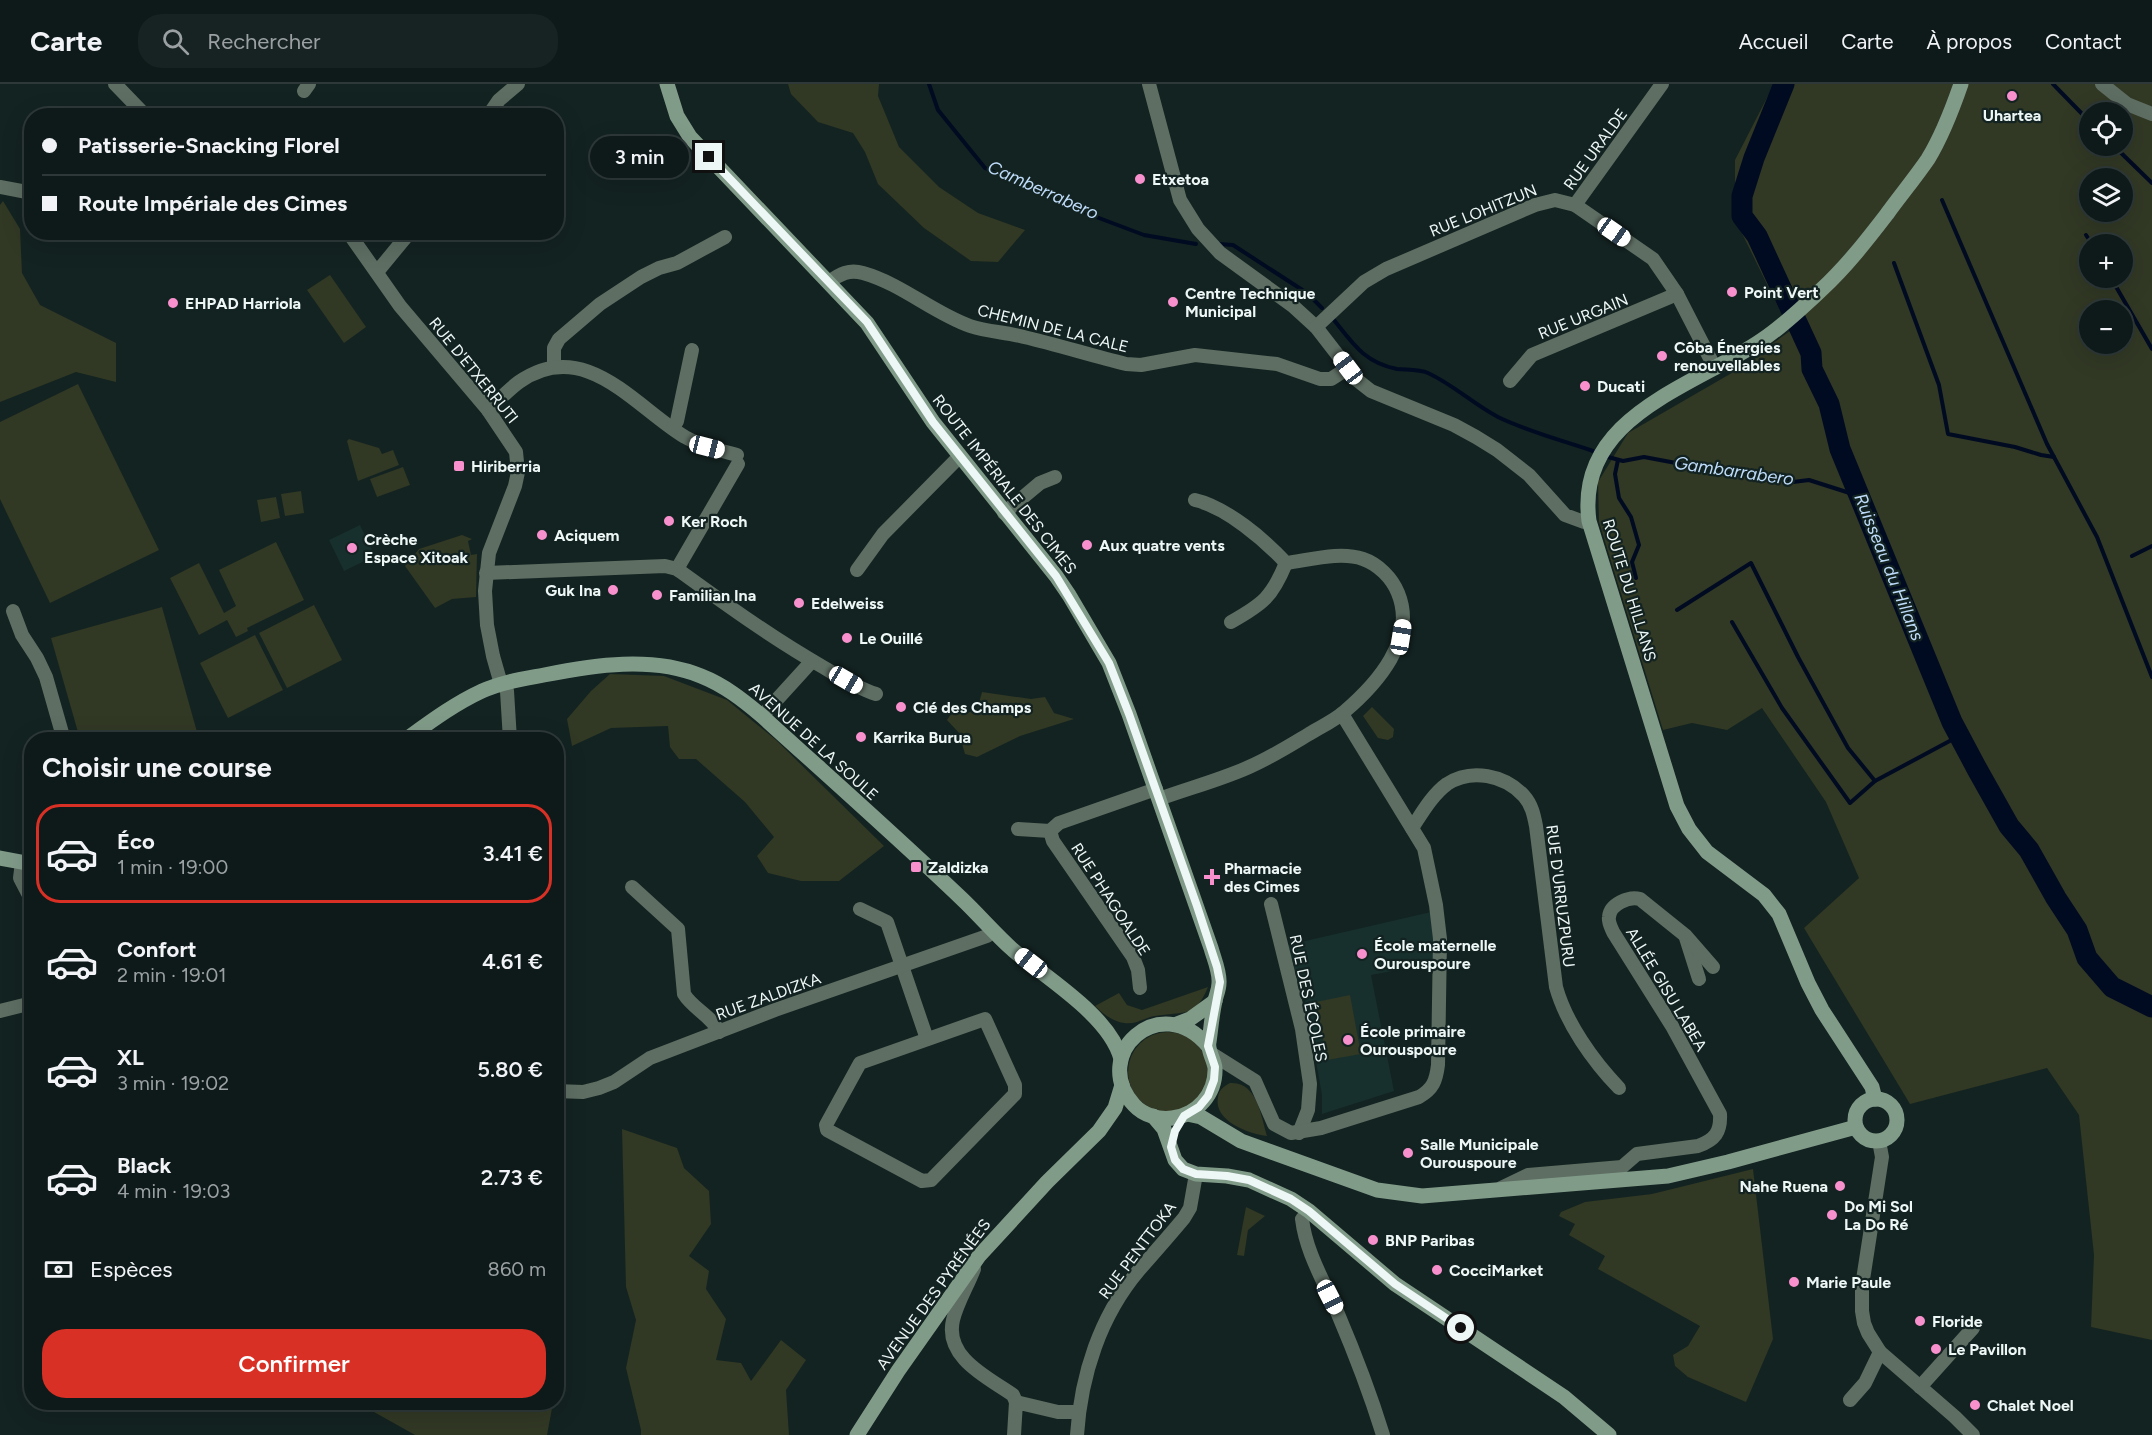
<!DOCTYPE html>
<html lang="fr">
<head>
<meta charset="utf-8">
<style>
  :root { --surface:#0e1a19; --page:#172322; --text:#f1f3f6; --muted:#9ba1a2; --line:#2e3838; --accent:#d93025 }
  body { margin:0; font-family:Figtree,sans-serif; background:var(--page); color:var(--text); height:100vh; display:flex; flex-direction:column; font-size:22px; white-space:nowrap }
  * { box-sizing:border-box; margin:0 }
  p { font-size:20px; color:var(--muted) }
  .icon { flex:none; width:33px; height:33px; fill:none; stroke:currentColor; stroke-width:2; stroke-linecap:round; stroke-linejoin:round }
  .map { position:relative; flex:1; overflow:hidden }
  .sheet { position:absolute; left:24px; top:648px; width:540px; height:678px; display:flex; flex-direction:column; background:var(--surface); border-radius:24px; box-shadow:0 6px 24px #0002,0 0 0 2px var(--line) }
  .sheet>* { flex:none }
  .top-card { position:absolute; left:24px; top:24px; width:540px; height:132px; border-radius:24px; box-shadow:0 6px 24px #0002,0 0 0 2px var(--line); display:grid; align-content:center; height:132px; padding:0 18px; background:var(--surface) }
  .controls { position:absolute; left:2079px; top:18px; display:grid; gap:12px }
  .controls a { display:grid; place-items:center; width:54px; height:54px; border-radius:50%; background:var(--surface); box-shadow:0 6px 24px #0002,0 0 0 2px var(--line); font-size:30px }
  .end { position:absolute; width:27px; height:27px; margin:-14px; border:8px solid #edf7f6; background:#111; box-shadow:0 0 0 3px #111 }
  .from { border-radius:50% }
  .bubble { position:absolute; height:42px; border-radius:21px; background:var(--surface); box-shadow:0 6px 24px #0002,0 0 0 2px var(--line); font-size:20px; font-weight:600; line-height:42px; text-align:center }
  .car { position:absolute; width:18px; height:36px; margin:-18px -9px; border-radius:8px; box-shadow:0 0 4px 2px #0007; background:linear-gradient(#fff 24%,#345 0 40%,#fff 0 76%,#345 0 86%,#fff 0) }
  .top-card b { display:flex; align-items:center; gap:21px; height:57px; font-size:22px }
  .top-card b+b { border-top:2px solid var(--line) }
  .top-card i { width:15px; height:15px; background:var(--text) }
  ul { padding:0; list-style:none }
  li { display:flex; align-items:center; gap:18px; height:99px; margin:0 12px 9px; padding:0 6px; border:3px solid transparent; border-radius:24px }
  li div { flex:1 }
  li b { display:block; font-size:22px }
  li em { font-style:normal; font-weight:600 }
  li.on { border-color:var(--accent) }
  li>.icon { width:54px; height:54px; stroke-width:1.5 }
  h2 { padding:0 18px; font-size:27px; line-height:72px }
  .pay { display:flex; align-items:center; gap:15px; height:66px; padding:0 18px; font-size:22px }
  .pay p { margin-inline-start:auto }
  .action { display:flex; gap:12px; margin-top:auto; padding:12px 18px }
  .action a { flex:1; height:69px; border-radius:24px; background:var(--accent); color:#fff; font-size:24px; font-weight:600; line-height:69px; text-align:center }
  header { display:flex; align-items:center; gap:36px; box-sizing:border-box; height:84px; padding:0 30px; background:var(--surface); border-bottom:2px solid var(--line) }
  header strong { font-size:28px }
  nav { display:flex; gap:33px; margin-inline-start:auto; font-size:21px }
  .search { width:420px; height:54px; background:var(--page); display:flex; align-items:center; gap:15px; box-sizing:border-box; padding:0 21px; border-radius:24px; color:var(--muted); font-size:22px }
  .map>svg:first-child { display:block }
</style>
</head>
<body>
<header>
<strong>Carte</strong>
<div class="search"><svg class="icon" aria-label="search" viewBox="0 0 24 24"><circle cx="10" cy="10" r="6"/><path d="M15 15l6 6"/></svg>Rechercher</div>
<nav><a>Accueil</a><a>Carte</a><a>À propos</a><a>Contact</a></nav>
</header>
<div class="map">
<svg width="2152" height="1351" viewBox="0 0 2152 1351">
  <rect width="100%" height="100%" fill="#132321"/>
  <g fill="#17302d">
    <polygon points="360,441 375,472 344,487 329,456"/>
    <polygon points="1431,828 1435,879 1371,891 1394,1007 1322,1030 1322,1011 1303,905 1296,890 1288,861"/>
  </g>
  <g fill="#313824" fill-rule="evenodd">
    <polygon points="788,0 879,0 878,12 899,63 939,103 978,129 1025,146 998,178 971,177 924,144 878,100 865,68 853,49 818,38 791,10"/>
    <path d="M1774 0H2152V1256L2091 1243 2094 1171 2079 1031 2047 984 1910 1020 1804 844 1859 794 1826 718 1762 624 1727 646 1692 639 1663 646 1599 438 1598 398 1628 349 1730 290 1790 247 1735 135V76ZM2090 28H2122V62H2090ZM2090 94H2122V128H2090ZM2090 160H2122V194H2090ZM2090 226H2122V260H2090Z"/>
    <polygon points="3,117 20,145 22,189 40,221 116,259 116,298 76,288 0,318 0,121"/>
    <polygon points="330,191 366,243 344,259 307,206"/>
    <polygon points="78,300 159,466 50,519 0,415 0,338"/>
    <polygon points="349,355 379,364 382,370 393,366 399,381 358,397 347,357"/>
    <polygon points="403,383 410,401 377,413 370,395"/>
    <polygon points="301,407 304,429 285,432 281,410"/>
    <polygon points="276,413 280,434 261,438 257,416"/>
    <polygon points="462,451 472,455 468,457 471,471 477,470 476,513 452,515 435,524 405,482 419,465"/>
    <polygon points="276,458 304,516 247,544 248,547 236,553 227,536 199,551 170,494 199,479 224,529 236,522 219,486"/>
    <polygon points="314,521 342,576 287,604 259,549"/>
    <polygon points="162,523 199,655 80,655 51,554"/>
    <polygon points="255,551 283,606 228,634 200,579"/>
    <polygon points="610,590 664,592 727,616 776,656 884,762 839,797 801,797 768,789 757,772 774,753 745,718 696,675 679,675 670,663 668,642 611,644 572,662 567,635 591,607"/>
    <polygon points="982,608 1031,615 1045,613 1054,629 1074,635 1020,652 977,673 965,670 959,649 947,636 951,630 966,629 977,626"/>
    <polygon points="1372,623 1394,645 1393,653 1388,656 1378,654 1363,632"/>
    <path d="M1208 903C1195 935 1183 927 1155 932 1148 933 1143 936 1137 938 1121 943 1106 933 1095 922L1119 909 1127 921 1142 926Z"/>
    <polygon points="1350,911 1361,970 1327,976 1316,918"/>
    <circle cx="1168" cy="988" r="40"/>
    <path d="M1230 999C1257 997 1261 1032 1267 1052 1249 1050 1213 1037 1218 1013 1219 1006 1224 1002 1230 999Z"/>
    <polygon points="557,1024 560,1025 564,1124 561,1267 557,1294"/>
    <polygon points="622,1045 677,1064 684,1084 709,1107 711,1140 689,1172 709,1187 706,1205 726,1235 716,1276 741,1279 751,1297 781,1256 806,1276 786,1306 789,1351 641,1351 641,1346 626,1284 636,1236 626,1203"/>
    <polygon points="1753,1085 1773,1255 1746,1318 1688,1293 1675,1282 1673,1271 1688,1262 1700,1242 1598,1185 1605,1172 1569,1151 1575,1140 1559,1132 1561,1128 1585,1118 1652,1110"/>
    <polygon points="1246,1123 1265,1132 1248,1146 1244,1172 1237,1171"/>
    <polygon points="358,1319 553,1318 553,1319 547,1351 415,1351"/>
  </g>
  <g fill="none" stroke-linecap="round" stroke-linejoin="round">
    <g stroke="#000b22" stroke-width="4">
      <polyline points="929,0 938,26 985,84 1091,131 1144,151 1196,160"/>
      <polyline points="2053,0 2090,38"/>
      <polyline points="2114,62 2152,99"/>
      <polyline points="1942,116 2047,360 2097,453 2152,593"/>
      <polyline points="2086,151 2092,160"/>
      <polyline points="1219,160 1233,161 1307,209 1322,224"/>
      <polyline points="1894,179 1939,301 1948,350 2015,363 2041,371 2054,373"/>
      <polyline points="2111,194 2152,265"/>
      <path d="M1334 236C1353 260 1365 279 1397 285 1407 286 1419 285 1428 289 1454 301 1473 320 1498 333 1529 348 1561 356 1593 367"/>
      <polyline points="1608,373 1623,377 1644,373 1708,385 1784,394 1793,398 1809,396 1859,412"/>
      <polyline points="1618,376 1615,390 1619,414 1631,433 1639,461 1632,478 1636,494"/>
      <polyline points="2132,472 2152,462"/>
      <polyline points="1677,526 1751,479 1798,573 1848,664 1875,697"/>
      <polyline points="1732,538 1782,624 1850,719 1875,697 1959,652"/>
    </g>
    <polyline stroke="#000b22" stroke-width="21" points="1784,0 1754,74 1742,112 1742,132 1757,152 1811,269 1812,285 1829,320 1840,365 1952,638 1977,685 2009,742 2029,766 2056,814 2077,846 2087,874 2112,903 2152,923"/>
    <g stroke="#5e6e63" stroke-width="14">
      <polyline points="115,0 146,32"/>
      <polyline points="1149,0 1180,116 1198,145 1220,169 1293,222 1316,243 1357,296 1371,307 1454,341 1476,353 1497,366 1529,391 1565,431 1584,438 1589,437"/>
      <polyline points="2102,0 2127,20 2152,30"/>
      <polyline points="304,7 309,0"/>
      <polyline points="488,32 499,16 518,0"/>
      <polyline points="0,103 32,109"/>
      <polyline points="1575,121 1662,0"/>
      <polyline points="348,148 400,222 488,326 516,368 518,388 515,402 489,469 485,507 487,541 493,572 499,593 507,607 510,656"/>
      <polyline points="377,188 410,148"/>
      <path d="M829 198C840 190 849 185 863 189 902 200 933 229 970 242 988 248 1006 248 1024 253 1059 261 1092 272 1126 280L1141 281 1195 271 1277 280 1320 295H1331L1348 284"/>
      <polyline points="1316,243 1364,198 1386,185 1535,121 1555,116 1575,121 1653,175 1677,210 1715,284"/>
      <polyline points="554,283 554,264 559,255 600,220 641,193 659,184 677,179 725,153"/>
      <polyline points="1510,297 1532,271 1677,210"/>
      <path d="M488 326C498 317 508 306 519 298 585 252 635 323 685 353 701 362 719 366 737 371"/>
      <polyline points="673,344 677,337 692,266"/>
      <polyline points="1004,429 1040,399 1055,393"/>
      <polyline points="677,485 738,380"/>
      <polyline points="857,486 883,450 959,373"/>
      <path d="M486 489 665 482 677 485C724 519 772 554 823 583 840 593 857 604 876 610"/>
      <polyline points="13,527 22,551 37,574 46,593 64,656"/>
      <path d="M1231 538C1263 520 1272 513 1286 479"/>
      <polyline points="762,632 812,577"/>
      <path d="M1159 715C1189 704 1220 696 1249 683 1270 674 1289 662 1309 650 1320 643 1334 637 1344 628 1377 600 1417 555 1398 509 1392 494 1378 480 1363 475 1340 467 1310 476 1286 479 1265 456 1226 423 1195 416"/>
      <path d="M1412 744C1422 729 1432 711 1447 700 1471 684 1505 691 1524 712 1532 721 1534 732 1536 742L1556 903C1566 939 1593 977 1619 1004"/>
      <polyline points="1018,745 1050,747"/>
      <polyline points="22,778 20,794 32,817"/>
      <path d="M632 803 678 845 684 910C693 925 712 932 719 948"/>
      <polyline points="1271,820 1302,945 1310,1000 1308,1026 1299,1049"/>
      <polyline points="860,825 887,838 927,955"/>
      <polyline points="1686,854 1699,895"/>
      <polyline points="1140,904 1138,886 1133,873 1053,757 1050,747 1059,739 1156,705"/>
      <polyline points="0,927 32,919"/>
      <polygon points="985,935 1015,1001 1015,1010 931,1096 922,1097 827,1046 826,1041 860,979"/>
      <path d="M1212 970 1255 997 1274 1040 1291 1049 1321 1044 1419 1013C1433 1005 1436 997 1438 981L1440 855 1436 821 1424 764 1342 630"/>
      <polyline points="556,1007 583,1008 599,1004 614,998 650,974 775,926 987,852 992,846"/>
      <polyline points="1879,1057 1882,1073 1862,1202 1862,1227 1864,1239 1868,1249 1880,1268 1955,1333 1973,1351"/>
      <path d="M1501 1104 1528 1091 1622 1083 1637 1070 1698 1062C1715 1056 1721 1048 1720 1030L1672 942 1613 848C1611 843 1608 838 1609 833 1610 820 1629 812 1640 815L1686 852 1713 883"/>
      <path d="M1309 1127 1302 1135C1306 1169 1325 1199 1338 1230 1355 1270 1370 1309 1383 1351"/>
      <path d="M974 1185C968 1201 957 1219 953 1236 944 1274 989 1294 1013 1311L1016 1318"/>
      <polyline points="1920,1303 1973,1244"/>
      <polyline points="1850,1316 1865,1299 1880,1268"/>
      <polyline points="1014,1351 1016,1318 1058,1328 1079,1328"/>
      <path d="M1077 1351C1081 1291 1100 1232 1139 1186 1154 1169 1169 1152 1184 1134L1190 1124 1196 1090"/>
    </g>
    <g stroke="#819b89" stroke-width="15">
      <path d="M667 0 677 32 690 53 867 239 933 338 1056 492 1069 511 1109 579 1129 630 1211 864C1214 875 1220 888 1219 899 1219 906 1216 911 1215 917 1212 930 1211 944 1209 958 1207 966 1214 975 1215 984 1216 1010 1197 1031 1172 1034 1159 1036 1143 1031 1134 1021 1089 971 1160 905 1208 962"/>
      <path d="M405 656C430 638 454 620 482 607 502 598 523 595 544 591 594 581 652 572 701 592 724 601 743 616 762 632 828 692 896 752 961 814 979 831 995 850 1013 866 1046 894 1110 932 1121 975"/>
      <polyline points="0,774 32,780"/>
      <polyline points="1177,940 1190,935 1215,917"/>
      <circle cx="1876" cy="1036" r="21"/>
      <path d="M1875 1015 1872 1003 1822 926 1808 899 1779 830 1764 811 1707 768 1689 745 1677 722 1589 437C1575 332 1694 303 1762 256 1783 242 1803 223 1821 206 1846 183 1867 156 1887 130 1900 112 1915 94 1928 75 1942 52 1952 26 1961 0"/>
      <polyline points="1187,1030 1201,1033 1241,1057 1377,1106 1422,1112 1668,1092 1728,1078 1856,1043"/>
      <polyline points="1153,1032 1164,1045 1175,1076 1183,1085 1196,1090 1227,1092 1249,1096 1291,1115 1309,1127 1395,1200 1564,1313 1609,1351"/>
      <polyline points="857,1351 898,1287 979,1172 1047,1098 1099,1047 1115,1024 1122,1001"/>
    </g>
  </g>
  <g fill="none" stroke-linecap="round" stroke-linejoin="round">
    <polyline stroke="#edf7f6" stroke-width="8" points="709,73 867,238 933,338 1056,492 1109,579 1129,630 1197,822 1217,883 1220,898 1208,962 1215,983 1214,996 1208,1012 1199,1023 1184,1032 1175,1047 1171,1063 1175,1076 1183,1085 1196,1090 1227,1092 1249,1096 1291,1115 1309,1127 1395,1200 1461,1244"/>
  </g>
  <g fill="#f790cd" stroke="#132321" stroke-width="2">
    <circle cx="2012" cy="12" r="6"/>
    <circle cx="1140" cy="95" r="6"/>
    <circle cx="1732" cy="208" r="6"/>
    <circle cx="1173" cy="218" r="6"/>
    <circle cx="173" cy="219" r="6"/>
    <circle cx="1662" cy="272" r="6"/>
    <circle cx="1585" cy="302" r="6"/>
    <rect x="453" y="376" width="12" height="12" rx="3"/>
    <circle cx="669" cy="437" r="6"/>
    <circle cx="542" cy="451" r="6"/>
    <circle cx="1087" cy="461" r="6"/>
    <circle cx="352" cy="464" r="6"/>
    <circle cx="613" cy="506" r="6"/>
    <circle cx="657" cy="511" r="6"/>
    <circle cx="799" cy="519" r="6"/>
    <circle cx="847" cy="554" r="6"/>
    <circle cx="901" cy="623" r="6"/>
    <circle cx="861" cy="653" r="6"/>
    <rect x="910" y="777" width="12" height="12" rx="3"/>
    <path d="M1209 784h6v6h6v6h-6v6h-6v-6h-6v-6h6z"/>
    <circle cx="1362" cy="870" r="6"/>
    <circle cx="1348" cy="956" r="6"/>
    <circle cx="1408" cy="1069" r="6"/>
    <circle cx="1840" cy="1102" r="6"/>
    <circle cx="1832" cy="1131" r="6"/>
    <circle cx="1373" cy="1156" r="6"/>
    <circle cx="1437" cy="1186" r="6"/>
    <circle cx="1794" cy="1198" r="6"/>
    <circle cx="1920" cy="1237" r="6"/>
    <circle cx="1936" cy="1265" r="6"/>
    <circle cx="1975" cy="1321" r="6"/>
  </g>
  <g text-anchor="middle" stroke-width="4.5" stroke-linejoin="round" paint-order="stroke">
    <g font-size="16" font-weight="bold" fill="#edf7f6" stroke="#132321" text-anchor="start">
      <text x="2012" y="37" text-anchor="middle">Uhartea</text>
      <text x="1152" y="101">Etxetoa</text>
      <text x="1744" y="214">Point Vert</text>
      <text x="1185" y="215">Centre Technique<tspan x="1185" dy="18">Municipal</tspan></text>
      <text x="185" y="225">EHPAD Harriola</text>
      <text x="1674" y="269">Côba Énergies<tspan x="1674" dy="18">renouvellables</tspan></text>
      <text x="1597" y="308">Ducati</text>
      <text x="471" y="388">Hiriberria</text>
      <text x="681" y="443">Ker Roch</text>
      <text x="554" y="457">Aciquem</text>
      <text x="364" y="461">Crèche<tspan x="364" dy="18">Espace Xitoak</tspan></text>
      <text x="1099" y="467">Aux quatre vents</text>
      <text x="601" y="512" text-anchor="end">Guk Ina</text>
      <text x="669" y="517">Familian Ina</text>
      <text x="811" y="525">Edelweiss</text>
      <text x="859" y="560">Le Ouillé</text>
      <text x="913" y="629">Clé des Champs</text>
      <text x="873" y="659">Karrika Burua</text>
      <text x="928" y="789">Zaldizka</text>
      <text x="1224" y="790">Pharmacie<tspan x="1224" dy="18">des Cimes</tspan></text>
      <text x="1374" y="867">École maternelle<tspan x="1374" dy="18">Ourouspoure</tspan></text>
      <text x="1360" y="953">École primaire<tspan x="1360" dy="18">Ourouspoure</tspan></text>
      <text x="1420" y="1066">Salle Municipale<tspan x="1420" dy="18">Ourouspoure</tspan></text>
      <text x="1828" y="1108" text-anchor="end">Nahe Ruena</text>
      <text x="1844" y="1128">Do Mi Sol<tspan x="1844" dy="18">La Do Ré</tspan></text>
      <text x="1385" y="1162">BNP Paribas</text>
      <text x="1449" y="1192">CocciMarket</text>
      <text x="1806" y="1204">Marie Paule</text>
      <text x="1932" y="1243">Floride</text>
      <text x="1948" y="1271">Le Pavillon</text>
      <text x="1987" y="1327">Chalet Noel</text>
    </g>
    <g font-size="16" fill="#edf7f6" stroke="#132321">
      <text transform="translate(1595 65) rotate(-54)" y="6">RUE URALDE</text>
      <text transform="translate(1483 126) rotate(-22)" y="6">RUE LOHITZUN</text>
      <text transform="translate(1583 232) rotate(-22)" y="6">RUE URGAIN</text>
      <text transform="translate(1053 244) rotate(14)" y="6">CHEMIN DE LA CALE</text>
      <text transform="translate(474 286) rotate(51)" y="6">RUE D'ETXERRUTI</text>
      <text transform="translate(1005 400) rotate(52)" y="6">ROUTE IMPÉRIALE DES CIMES</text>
      <text transform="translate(1630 506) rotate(73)" y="6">ROUTE DU HILLANS</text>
      <text transform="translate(814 657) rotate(42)" y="6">AVENUE DE LA SOULE</text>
      <text transform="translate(1561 812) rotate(83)" y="6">RUE D'URRUZPURU</text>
      <text transform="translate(1111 815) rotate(57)" y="6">RUE PHAGOALDE</text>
      <text transform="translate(1667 905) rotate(59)" y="6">ALLÉE GISU LABEA</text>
      <text transform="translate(768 912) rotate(-20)" y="6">RUE ZALDIZKA</text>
      <text transform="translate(1309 914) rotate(78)" y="6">RUE DES ÉCOLES</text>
      <text transform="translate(1137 1166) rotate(-53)" y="6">RUE PENTTOKA</text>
      <text transform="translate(933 1210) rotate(-54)" y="6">AVENUE DES PYRÉNÉES</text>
    </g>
    <g font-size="18" font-style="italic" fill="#bedbf9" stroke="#132321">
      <text transform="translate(1043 106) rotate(24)" y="6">Camberrabero</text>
      <text transform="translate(1734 387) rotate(8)" y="6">Gambarrabero</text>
      <text transform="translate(1889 483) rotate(68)" y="6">Ruisseau du Hillans</text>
    </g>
  </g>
</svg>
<div class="controls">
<a><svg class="icon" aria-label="locate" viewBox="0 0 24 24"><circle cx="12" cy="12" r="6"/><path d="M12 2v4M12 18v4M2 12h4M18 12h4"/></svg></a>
<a><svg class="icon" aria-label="layers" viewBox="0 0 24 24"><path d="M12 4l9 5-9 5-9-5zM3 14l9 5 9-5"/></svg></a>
<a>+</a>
<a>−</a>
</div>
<i class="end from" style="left:1461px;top:1244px"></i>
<i class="end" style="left:709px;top:73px"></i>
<div class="bubble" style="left:590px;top:52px;width:99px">3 min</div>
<i class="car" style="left:1614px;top:148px;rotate:125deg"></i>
<i class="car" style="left:1348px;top:284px;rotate:323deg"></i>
<i class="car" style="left:707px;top:363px;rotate:104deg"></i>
<i class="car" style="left:1401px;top:553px;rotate:9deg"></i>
<i class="car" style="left:846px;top:596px;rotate:120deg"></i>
<i class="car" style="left:1031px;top:879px;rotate:308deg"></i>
<i class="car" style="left:1330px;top:1213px;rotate:153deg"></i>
<div class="top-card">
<b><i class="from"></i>Patisserie-Snacking Florel</b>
<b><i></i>Route Impériale des Cimes</b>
</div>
<section class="sheet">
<h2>Choisir une course</h2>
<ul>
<li class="on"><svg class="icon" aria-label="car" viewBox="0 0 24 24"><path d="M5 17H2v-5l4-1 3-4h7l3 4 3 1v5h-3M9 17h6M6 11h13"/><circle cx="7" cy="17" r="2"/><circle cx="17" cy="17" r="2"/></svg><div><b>Éco</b><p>1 min · 19:00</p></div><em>3.41 €</em></li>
<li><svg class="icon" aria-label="car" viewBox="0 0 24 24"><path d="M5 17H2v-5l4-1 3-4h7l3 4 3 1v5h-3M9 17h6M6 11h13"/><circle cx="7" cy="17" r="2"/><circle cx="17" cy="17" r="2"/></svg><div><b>Confort</b><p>2 min · 19:01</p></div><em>4.61 €</em></li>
<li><svg class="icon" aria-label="car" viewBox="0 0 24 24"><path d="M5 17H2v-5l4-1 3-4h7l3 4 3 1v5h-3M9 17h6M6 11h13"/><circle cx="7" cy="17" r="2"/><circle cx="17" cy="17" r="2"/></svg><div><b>XL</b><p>3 min · 19:02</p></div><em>5.80 €</em></li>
<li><svg class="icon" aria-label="car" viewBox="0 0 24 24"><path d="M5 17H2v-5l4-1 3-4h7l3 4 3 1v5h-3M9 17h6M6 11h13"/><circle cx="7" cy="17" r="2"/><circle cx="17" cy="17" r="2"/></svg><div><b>Black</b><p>4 min · 19:03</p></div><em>2.73 €</em></li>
</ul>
<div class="pay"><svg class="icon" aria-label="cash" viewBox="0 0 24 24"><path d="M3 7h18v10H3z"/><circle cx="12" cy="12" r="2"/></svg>Espèces<p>860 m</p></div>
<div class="action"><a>Confirmer</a></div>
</section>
</div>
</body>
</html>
